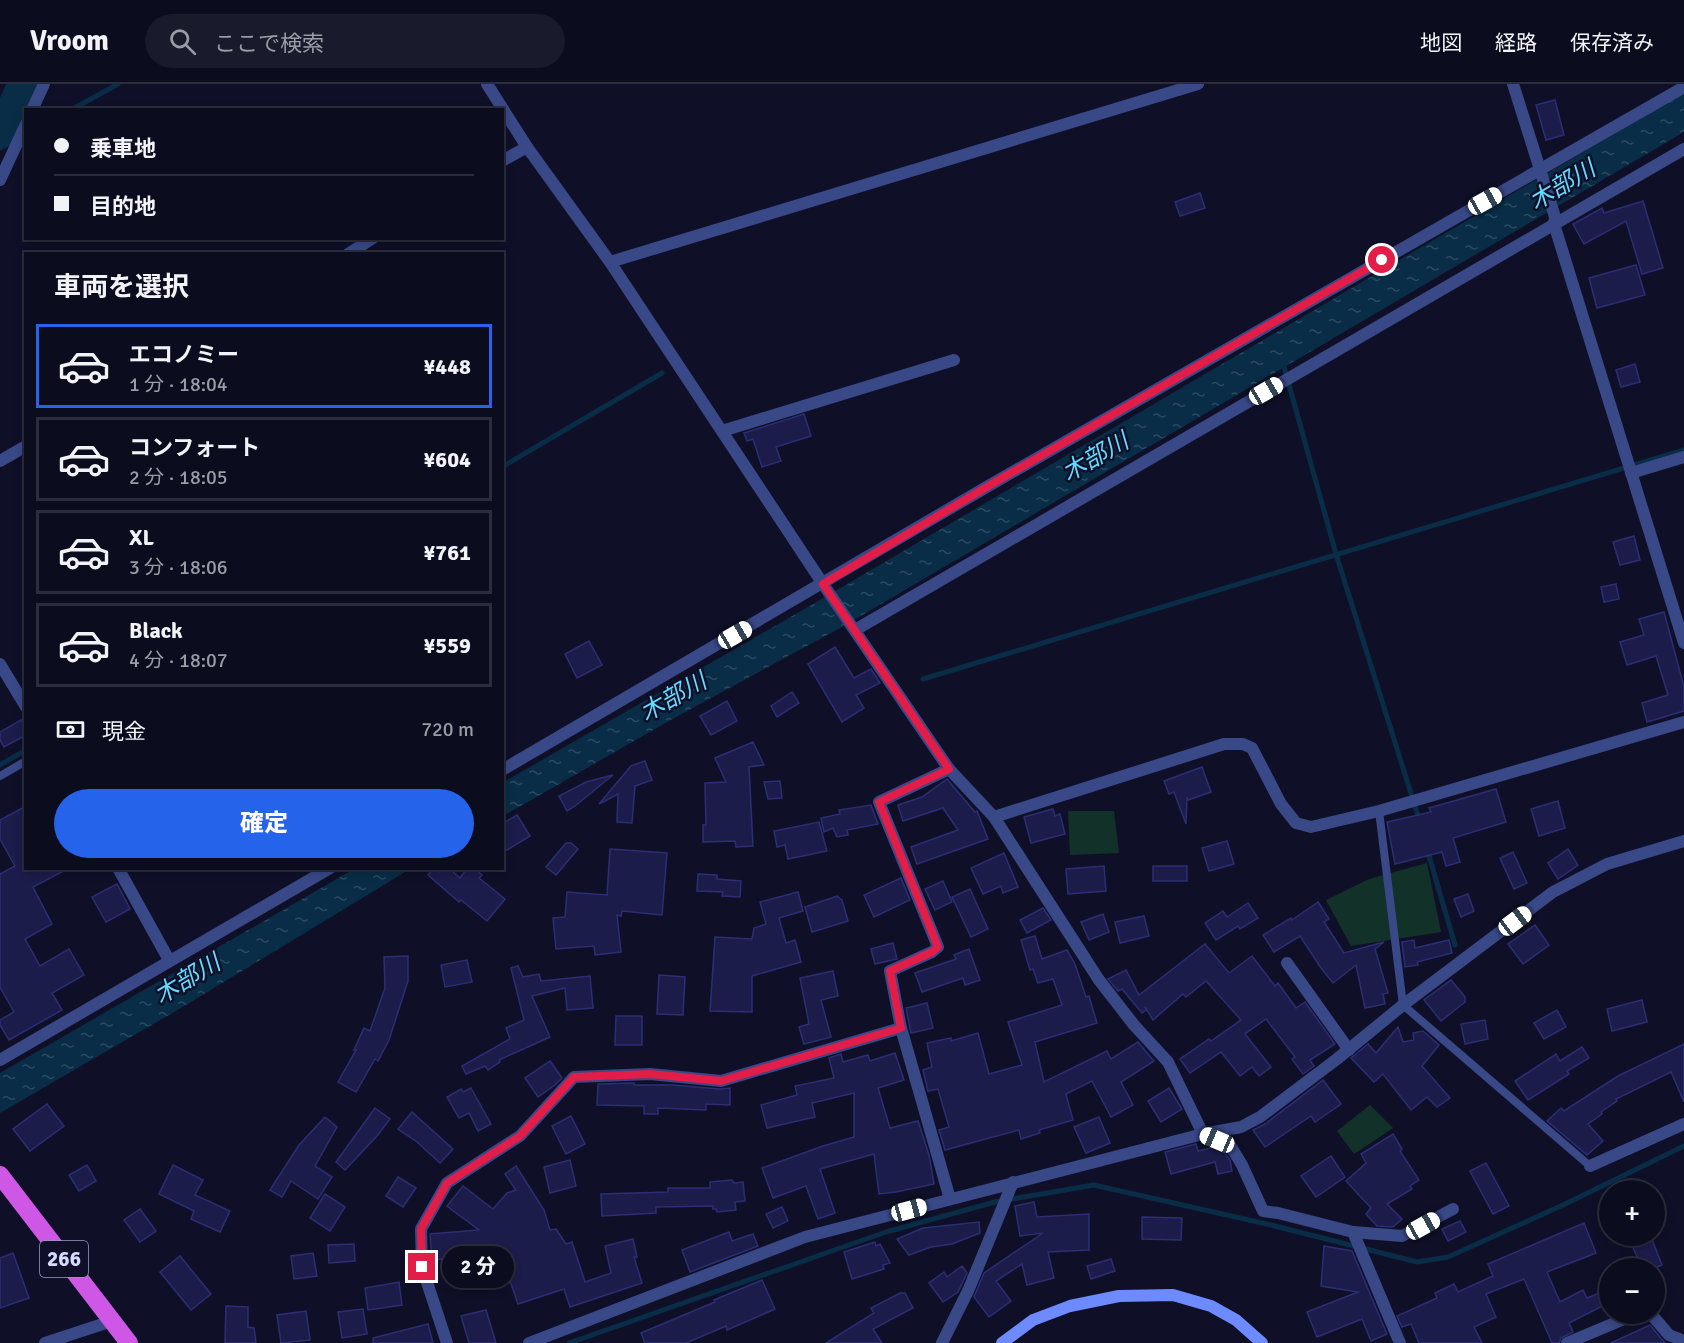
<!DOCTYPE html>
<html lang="ja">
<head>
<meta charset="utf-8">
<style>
  :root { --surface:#0b0c1e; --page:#191a2b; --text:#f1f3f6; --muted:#9a9ba4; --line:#2b2c3c; --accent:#2563eb }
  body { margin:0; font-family:Signika,"Noto Sans JP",sans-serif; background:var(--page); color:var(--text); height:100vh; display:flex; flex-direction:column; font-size:22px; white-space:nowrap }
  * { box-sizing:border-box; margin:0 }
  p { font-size:20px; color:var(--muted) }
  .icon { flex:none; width:33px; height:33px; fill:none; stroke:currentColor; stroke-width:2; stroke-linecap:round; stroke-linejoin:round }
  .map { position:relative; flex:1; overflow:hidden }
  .details { position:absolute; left:24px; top:168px; width:480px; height:618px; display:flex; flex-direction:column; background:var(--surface); border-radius:0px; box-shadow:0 3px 9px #0003,0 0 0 2px var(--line) }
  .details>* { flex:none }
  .banner { position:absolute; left:24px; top:24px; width:480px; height:132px; border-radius:0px; box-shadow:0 3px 9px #0003,0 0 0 2px var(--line); display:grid; align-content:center; height:132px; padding:0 30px; background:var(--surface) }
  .controls { position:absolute; left:1599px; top:1096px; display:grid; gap:12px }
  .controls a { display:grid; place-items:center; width:66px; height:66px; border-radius:50%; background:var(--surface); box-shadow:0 3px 9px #0003,0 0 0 2px var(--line); font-size:30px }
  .end { position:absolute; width:27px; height:27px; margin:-14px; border:8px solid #e11d48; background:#fff; box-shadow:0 0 0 3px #fff }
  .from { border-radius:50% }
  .bubble { position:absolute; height:42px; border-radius:21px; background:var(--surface); box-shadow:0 3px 9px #0003,0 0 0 2px var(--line); font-size:20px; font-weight:800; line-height:42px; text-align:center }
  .car { position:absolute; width:18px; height:36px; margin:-18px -9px; border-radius:8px; box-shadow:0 0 4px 2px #0007; background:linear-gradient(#fff 24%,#345 0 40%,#fff 0 76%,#345 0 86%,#fff 0) }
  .banner b { display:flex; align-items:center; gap:21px; height:57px; font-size:22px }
  .banner b+b { border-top:2px solid var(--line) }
  .banner i { width:15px; height:15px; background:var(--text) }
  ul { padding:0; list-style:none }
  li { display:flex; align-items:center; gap:18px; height:84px; margin:0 12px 9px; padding:0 18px; border:3px solid var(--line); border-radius:0px }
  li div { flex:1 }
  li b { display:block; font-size:22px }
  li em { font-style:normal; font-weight:800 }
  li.on { border-color:var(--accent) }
  li>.icon { width:54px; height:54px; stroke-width:1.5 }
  h2 { padding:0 30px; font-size:27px; line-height:72px }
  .pay { display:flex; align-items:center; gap:15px; height:66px; padding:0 30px; font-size:22px }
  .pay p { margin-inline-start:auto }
  .cta { display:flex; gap:12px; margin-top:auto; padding:12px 30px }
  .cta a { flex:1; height:69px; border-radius:36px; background:var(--accent); color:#fff; font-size:24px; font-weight:800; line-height:69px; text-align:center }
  header { display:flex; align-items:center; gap:36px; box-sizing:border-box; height:84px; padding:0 30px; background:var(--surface); border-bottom:2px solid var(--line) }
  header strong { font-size:28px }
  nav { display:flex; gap:33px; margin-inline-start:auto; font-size:21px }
  .search { width:420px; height:54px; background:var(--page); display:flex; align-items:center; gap:15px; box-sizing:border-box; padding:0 21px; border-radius:33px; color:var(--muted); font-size:22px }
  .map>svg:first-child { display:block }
</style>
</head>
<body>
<header>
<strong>Vroom</strong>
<div class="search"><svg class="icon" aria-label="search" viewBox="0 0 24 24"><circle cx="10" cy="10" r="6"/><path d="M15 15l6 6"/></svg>ここで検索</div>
<nav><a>地図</a><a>経路</a><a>保存済み</a></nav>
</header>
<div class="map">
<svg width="1684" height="1259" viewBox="0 0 1684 1259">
  <defs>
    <pattern id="water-ripples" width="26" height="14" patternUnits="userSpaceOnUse" patternTransform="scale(1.5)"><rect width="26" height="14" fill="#092d46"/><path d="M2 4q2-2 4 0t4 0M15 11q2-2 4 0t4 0" fill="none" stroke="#2c4b62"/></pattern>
  </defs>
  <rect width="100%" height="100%" fill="#0f1028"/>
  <g fill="#123229">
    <polygon points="1068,727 1114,727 1119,769 1070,771"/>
    <polygon points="1427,779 1441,848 1351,862 1326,816 1369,795"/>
    <polygon points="1370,1021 1393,1044 1354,1070 1337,1047"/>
  </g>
  <g fill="url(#water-ripples)">
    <polygon points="1684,9 1684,48 842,543 676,633 503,732 502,699 820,516"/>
    <polygon points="354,785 410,785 186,921 0,1029 0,989"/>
  </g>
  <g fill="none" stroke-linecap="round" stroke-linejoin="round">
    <g stroke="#092d46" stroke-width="5">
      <polyline points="71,26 118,0"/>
      <polyline points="0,64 16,56"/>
      <polyline points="1283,279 1336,470 1419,735"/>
      <polyline points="502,383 662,289"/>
      <polyline points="923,595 1684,366"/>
      <polyline points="0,681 26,666"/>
      <polyline points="1427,765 1455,861"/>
      <polyline points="569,1259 886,1148 995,1118 1094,1101 1271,1141 1417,1178 1448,1173 1563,1121 1684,1062"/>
    </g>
    <polyline stroke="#092d46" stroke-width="30" points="0,49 23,0"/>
  </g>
  <g fill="#1b1c49" stroke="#2c2e75" stroke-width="1.5">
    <polygon points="1555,16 1564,51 1546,56 1536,21"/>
    <polygon points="1200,109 1205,124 1180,132 1175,118"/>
    <polygon points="1643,117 1663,184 1642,190 1626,137 1584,160 1573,140 1602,124 1604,129"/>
    <polygon points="1636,181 1645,211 1597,224 1589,194"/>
    <polygon points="1635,280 1640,298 1621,303 1616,286"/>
    <polygon points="804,330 811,352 776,363 781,377 762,383 753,355 747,357 744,349"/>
    <polygon points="1634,452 1640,476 1620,481 1613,458"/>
    <polygon points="1616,500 1619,515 1604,518 1601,503"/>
    <polygon points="1664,528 1684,603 1684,627 1647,638 1642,619 1668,611 1656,572 1627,581 1620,558 1644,551 1639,535"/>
    <polygon points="589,557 602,581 577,594 565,570"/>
    <polygon points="835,563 854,594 871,585 880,599 856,611 864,624 842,638 808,580"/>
    <polygon points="792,608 799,619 777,633 771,622"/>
    <polygon points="727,617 737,637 711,651 700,632"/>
    <polygon points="21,636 26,645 26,651 4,663 0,656 0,648"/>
    <polygon points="753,658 764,681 749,683 753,762 736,763 735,757 703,758 703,741 706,741 705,699 726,698 715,674"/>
    <polygon points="645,677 652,696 635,702 632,739 617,738 618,710 599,720 631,682"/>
    <polygon points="1202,683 1211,708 1188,716 1187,713 1186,740 1174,708 1169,710 1164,697"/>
    <polygon points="613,691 575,722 567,727 559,712 586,698"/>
    <polygon points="947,695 975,728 977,727 988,755 917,780 911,763 958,746 943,724 903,737 898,721 922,713"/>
    <polygon points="780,697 782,714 768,715 764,698"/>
    <polygon points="1496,705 1506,738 1453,754 1460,778 1446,782 1442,768 1395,780 1387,738 1431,728 1429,724"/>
    <polygon points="1558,717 1565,744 1539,752 1531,725"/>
    <polygon points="871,721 878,740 847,746 848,751 837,753 833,744 824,748 821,734 840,730 839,726"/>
    <polygon points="26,722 26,784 69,784 33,803 52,840 25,855 40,882 69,865 84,891 52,909 62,926 9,956 0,941 0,936 14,928 0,903 0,790 15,782 0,755 0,736"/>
    <polygon points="1053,725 1055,732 1060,730 1065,750 1031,759 1024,733"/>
    <polygon points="517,731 530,752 502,769 502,740"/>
    <polygon points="819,738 827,767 788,775 785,761 777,763 774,747"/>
    <polygon points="1227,757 1234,780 1209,787 1202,764"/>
    <polygon points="566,759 571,759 578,765 556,791 546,783"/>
    <polygon points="610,765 667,769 662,831 622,827 621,832 617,831 621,868 595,871 594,862 556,865 553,834 565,833 567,808 607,811"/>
    <polygon points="1568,765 1578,781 1558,795 1548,779"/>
    <polygon points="1513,768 1527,799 1514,805 1500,774"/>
    <polygon points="1004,769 1018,803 1003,809 1001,802 983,810 971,784"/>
    <polygon points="1104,782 1106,807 1068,810 1066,785"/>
    <rect x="1153" y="782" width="34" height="15"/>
    <polygon points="434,784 449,784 460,794 467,784 474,784 482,791 479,794 505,815 487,837 461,816 459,818 428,791"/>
    <polygon points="698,790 717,791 717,795 741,797 740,813 722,812 723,808 697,807"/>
    <polygon points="901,794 910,816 874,833 864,811"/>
    <polygon points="943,797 952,818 935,826 925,805"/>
    <polygon points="117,800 130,825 106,838 92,813"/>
    <polygon points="970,805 988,845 971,853 952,813"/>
    <polygon points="798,808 803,827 779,834 786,859 795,856 801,878 752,892 752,928 710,927 715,853 752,855 754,844 766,840 760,818"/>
    <polygon points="1468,810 1474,827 1461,833 1454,815"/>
    <polygon points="837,812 842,816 848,837 812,848 805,823"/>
    <polygon points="1318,818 1329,835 1324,838 1344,869 1384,858 1375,865 1388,909 1383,910 1385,920 1365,924 1356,881 1333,899 1321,884 1300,852 1274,868 1263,851 1291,834 1292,836"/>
    <polygon points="1248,819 1258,834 1240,845 1238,842 1216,856 1205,839 1223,827 1227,833"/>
    <polygon points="1043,824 1051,836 1027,849 1020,836"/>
    <polygon points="1103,830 1109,848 1089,856 1081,838"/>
    <polygon points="1144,832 1149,852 1120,859 1115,838"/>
    <polygon points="1535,841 1549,861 1523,880 1508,860"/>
    <polygon points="1035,852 1042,875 1067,866 1075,880 1086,913 1089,912 1097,939 1035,958 1044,998 1107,967 1111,975 1138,958 1154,977 1121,998 1133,1021 1111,1033 1092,997 1066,1010 1073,1036 1039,1046 1040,1049 1021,1055 1019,1046 945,1066 939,1046 949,1043 938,1005 928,1007 923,986 932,983 927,959 951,954 951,957 978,949 989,990 1022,981 1008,938 1062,921 1053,895 1038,899 1033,885 1030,886 1021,856"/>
    <polygon points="1414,856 1415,864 1449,856 1452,869 1417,878 1418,881 1405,883 1402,858"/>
    <polygon points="893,859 897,875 875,880 871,865"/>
    <polygon points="1205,860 1229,889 1252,872 1275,902 1278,899 1296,924 1305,918 1335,960 1310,976 1314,982 1303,990 1292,975 1295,973 1266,935 1245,950 1271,983 1259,992 1252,983 1240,992 1221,968 1190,989 1180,975 1209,955 1211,957 1241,936 1206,897 1186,913 1183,910 1153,936 1145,923 1146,926 1142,929 1122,905 1118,907 1108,895 1126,886 1139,911"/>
    <polygon points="969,865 980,896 965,901 963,894 922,908 915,889 956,875 954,871"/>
    <polygon points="408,872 408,897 389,956 378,977 375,975 356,1008 338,998 356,966 354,966 364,944 370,947 385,904 384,873"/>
    <polygon points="467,876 472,898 445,903 441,881"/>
    <polygon points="518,882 523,893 539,890 541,897 590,892 593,924 567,926 565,904 532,912 550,953 499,976 500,978 488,986 485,982 466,990 462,982 510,955 506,944 524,936 511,884"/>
    <polygon points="833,887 838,912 821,916 831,953 804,960 799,943 809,940 800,894"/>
    <polygon points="659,891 685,893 683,931 657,930"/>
    <polygon points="1451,896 1465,913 1465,918 1441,937 1424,916"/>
    <polygon points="1642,916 1647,938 1612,947 1607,925"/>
    <polygon points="927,919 933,944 911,949 906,924"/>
    <polygon points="1557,926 1566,943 1544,955 1534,939"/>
    <polygon points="616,932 642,932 642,961 615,961"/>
    <polygon points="1485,936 1488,955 1465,960 1461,940"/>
    <polygon points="1398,943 1403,958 1414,956 1413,949 1423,947 1439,961 1422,982 1450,1014 1437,1023 1427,1013 1411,1026 1383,990 1374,998 1351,974 1368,960 1376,969"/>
    <polygon points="1684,960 1684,1018 1671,988 1616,1015 1617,1017 1601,1028 1602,1030 1588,1040 1603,1057 1587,1071 1547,1037 1561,1024 1564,1027 1618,992"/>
    <polygon points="1582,963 1589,974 1567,987 1569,990 1528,1016 1515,997 1556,970 1560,977"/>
    <polygon points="895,969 904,996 878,1004 890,1044 918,1037 929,1071 934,1100 896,1108 879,1110 874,1070 820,1085 835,1129 818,1135 806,1102 773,1114 762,1084 823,1062 854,1053 854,1009 812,1019 815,1033 767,1044 761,1021 797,1011 795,1002 834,994 829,974 841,970 843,978 868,971 870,977"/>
    <polygon points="550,977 562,994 555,1001 538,1013 525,994"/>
    <polygon points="1323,996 1341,1020 1315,1038 1311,1032 1265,1063 1253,1046 1265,1040"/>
    <polygon points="634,999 634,1001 673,1001 720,1005 730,1004 730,1021 706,1020 706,1026 658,1024 658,1030 644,1030 644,1022 597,1021 598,1000"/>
    <polygon points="471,1004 491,1040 478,1047 469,1029 459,1034 447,1013 461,1005 463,1008"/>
    <polygon points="1169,1004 1182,1025 1161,1038 1148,1017"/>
    <polygon points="47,1020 64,1042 30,1067 13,1045"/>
    <polygon points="375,1024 390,1035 377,1052 345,1086 336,1078"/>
    <polygon points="412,1028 453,1065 440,1079 417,1058 398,1045"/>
    <polygon points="571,1032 585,1060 566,1070 552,1042"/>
    <polygon points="325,1033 337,1043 315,1082 332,1093 318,1115 291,1097 282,1113 270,1106 299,1061"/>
    <polygon points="1099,1033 1110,1059 1086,1069 1074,1043"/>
    <polygon points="1393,1050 1402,1065 1400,1067 1419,1096 1410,1102 1412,1105 1387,1120 1402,1135 1393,1143 1377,1142 1366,1130 1371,1124 1346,1097 1366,1079 1361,1070"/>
    <polygon points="1196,1060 1198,1067 1214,1063 1224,1068 1230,1076 1232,1087 1218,1090 1215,1078 1171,1090 1165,1068"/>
    <polygon points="1331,1072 1345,1093 1316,1113 1301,1092"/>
    <polygon points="570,1076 576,1102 550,1109 544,1083"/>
    <polygon points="1486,1079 1509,1122 1493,1130 1470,1087"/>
    <polygon points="87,1081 96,1097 79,1107 69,1091"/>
    <polygon points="173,1081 203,1096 195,1111 230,1127 220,1148 191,1135 194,1127 159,1110"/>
    <polygon points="516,1082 544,1126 550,1146 556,1145 566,1160 572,1158 585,1198 611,1189 605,1162 633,1155 637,1173 634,1173 642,1199 570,1223 564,1205 518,1220 507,1188 482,1193 477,1172 432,1176 430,1150 479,1146 447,1122 463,1102 493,1125 507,1109 516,1106 505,1090"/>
    <polygon points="398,1093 416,1104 403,1123 386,1112"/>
    <polygon points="732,1096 734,1099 743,1098 745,1117 735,1118 736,1126 717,1128 716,1125 713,1125 713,1122 656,1123 656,1129 602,1132 601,1110 668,1108 668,1104 710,1104 710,1098"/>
    <polygon points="325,1110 345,1123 330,1147 310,1134"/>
    <polygon points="1034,1118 1037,1133 1089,1130 1089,1166 1048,1168 1054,1194 1027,1201 1022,1180 996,1197 1011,1217 989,1233 974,1213 984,1189 1043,1149 1020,1152 1015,1122"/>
    <polygon points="782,1123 788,1137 773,1144 766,1130"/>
    <polygon points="140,1125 156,1147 140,1158 124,1136"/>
    <polygon points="1142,1133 1182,1134 1181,1156 1142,1155"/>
    <polygon points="1460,1137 1466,1148 1448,1157 1442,1145"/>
    <polygon points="979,1138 980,1149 952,1160 931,1163 909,1171 897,1155 923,1144"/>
    <polygon points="1584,1139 1596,1169 1547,1188 1560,1218 1583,1206 1587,1214 1610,1205 1610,1218 1569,1239 1573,1248 1561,1254 1559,1259 1552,1259 1524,1195 1486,1210 1496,1233 1474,1243 1482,1259 1419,1259 1411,1240 1402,1243 1397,1232 1437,1214 1435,1209 1454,1200 1458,1208 1493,1192 1488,1180"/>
    <polygon points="729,1148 732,1157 753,1150 758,1162 690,1188 682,1166"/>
    <polygon points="1651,1153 1662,1181 1652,1185 1642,1185 1632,1161"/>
    <polygon points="875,1158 876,1162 880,1160 890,1179 883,1181 884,1185 852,1195 844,1168"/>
    <polygon points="354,1160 355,1177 329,1179 328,1161"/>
    <polygon points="1324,1162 1352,1167 1387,1250 1371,1257 1362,1235 1317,1253 1307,1228 1358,1208 1321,1202"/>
    <polygon points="13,1169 29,1214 0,1224 0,1174"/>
    <polygon points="313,1169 317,1192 294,1195 291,1172"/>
    <polygon points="180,1172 211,1210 191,1226 160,1188"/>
    <polygon points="1111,1175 1115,1187 1091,1195 1087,1182"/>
    <polygon points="962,1182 967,1189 958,1208 943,1218 929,1199 944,1188 947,1193"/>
    <polygon points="762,1196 775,1225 727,1246 726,1242 686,1259 645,1259 641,1249 715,1218 714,1216"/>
    <polygon points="399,1198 402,1221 368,1226 365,1204"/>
    <polygon points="900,1209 905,1209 913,1224 873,1245 882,1259 826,1259 874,1229 871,1224"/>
    <polygon points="226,1222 248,1223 248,1243 254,1244 256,1259 225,1259"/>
    <polygon points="363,1225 367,1250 342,1254 338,1228"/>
    <polygon points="486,1226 496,1259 469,1259 461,1232"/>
    <polygon points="306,1227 310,1256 281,1259 277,1231"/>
    <polygon points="428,1240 433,1259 373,1259 373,1254"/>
    <polygon points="1650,1241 1665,1259 1611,1259"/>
  </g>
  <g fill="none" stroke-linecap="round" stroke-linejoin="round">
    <g stroke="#394887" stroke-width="8">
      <polyline points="0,692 26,677"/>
      <polyline points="1379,727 1403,921 1590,1082"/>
    </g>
    <g stroke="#394887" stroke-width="12">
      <polyline points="487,0 527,63 610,178 823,500 949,685 994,733 1099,896 1134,941 1168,978 1203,1050 1230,1061 1242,1081 1263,1127 1278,1129 1353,1148 1400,1259"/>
      <polyline points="1513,0 1555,133 1554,140 1684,559"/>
      <polyline points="32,26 44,0"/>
      <polyline points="502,77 527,63"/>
      <polyline points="0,96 26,40"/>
      <polyline points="348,170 373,154"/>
      <polyline points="610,178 1198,0"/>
      <polyline points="722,347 954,276"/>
      <polyline points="0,377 26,362"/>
      <polyline points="1631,389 1684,373"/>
      <polyline points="855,546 1684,65"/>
      <polyline points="0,580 26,623"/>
      <polyline points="949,685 879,718 938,863 932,868 890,887 901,944 950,1115"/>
      <polyline points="502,686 990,401 1684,3"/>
      <polyline points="994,733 1224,660 1243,660 1252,664 1281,720 1296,739 1311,743 1379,727 1684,638"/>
      <polyline points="118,784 169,876"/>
      <polyline points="1287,879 1349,966"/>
      <polyline points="0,976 330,784"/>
      <polyline points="1590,1082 1684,1040"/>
      <polyline points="1353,1148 1402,1152 1453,1125"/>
      <polyline points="1651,1230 1669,1251 1684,1257"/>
      <polyline points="45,1259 112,1237"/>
      <polyline points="447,1259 422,1183 421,1145 447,1099 520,1052 574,993 650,990 721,997 901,944"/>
      <polyline points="529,1259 805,1153 1203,1050 1241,1043 1260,1033 1337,975 1403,921 1553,808 1607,780 1684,757"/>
      <polyline points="942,1259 968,1207 1013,1098"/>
      <polyline points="1567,1259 1636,1230"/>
    </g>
    <polyline stroke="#6d8aff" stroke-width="12" points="1002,1259 1033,1236 1070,1222 1119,1212 1173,1211 1211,1222 1236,1236 1262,1259"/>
    <polyline stroke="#ce57e6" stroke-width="18" points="0,1091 129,1259"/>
  </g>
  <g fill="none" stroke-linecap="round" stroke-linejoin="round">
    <polyline stroke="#e11d48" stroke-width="8" points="422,1183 421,1145 447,1099 520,1052 574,993 650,990 721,997 901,944 890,887 932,868 938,863 879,718 949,685 823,500 990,401 1382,176"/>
  </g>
  <g text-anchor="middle" stroke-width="5" stroke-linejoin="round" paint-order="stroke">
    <rect fill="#0f1028" stroke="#9a9dbe" stroke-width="1.5" x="40" y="1157" width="48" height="36" rx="4.5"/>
    <g font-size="21" font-weight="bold" fill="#d6daff">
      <text x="64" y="1182">266</text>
    </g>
    <g font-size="24" font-style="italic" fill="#64daff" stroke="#0f1028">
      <text transform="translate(1562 101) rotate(-31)" y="8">木部川</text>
      <text transform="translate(1095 373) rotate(-30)" y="8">木部川</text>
      <text transform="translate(673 613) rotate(-30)" y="8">木部川</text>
      <text transform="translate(187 895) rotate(-31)" y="8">木部川</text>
    </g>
  </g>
</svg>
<div class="controls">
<a>+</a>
<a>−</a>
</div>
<i class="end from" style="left:1382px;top:176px"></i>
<i class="end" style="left:422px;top:1183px"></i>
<div class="bubble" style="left:442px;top:1162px;width:72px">2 分</div>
<i class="car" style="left:1485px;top:117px;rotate:61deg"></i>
<i class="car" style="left:1266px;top:307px;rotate:60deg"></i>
<i class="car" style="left:735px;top:551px;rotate:60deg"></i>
<i class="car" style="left:1515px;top:837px;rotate:53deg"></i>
<i class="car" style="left:1217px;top:1056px;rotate:293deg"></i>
<i class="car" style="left:909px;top:1126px;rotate:75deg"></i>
<i class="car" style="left:1423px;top:1142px;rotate:61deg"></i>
<div class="banner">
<b><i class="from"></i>乗車地</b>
<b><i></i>目的地</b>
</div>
<section class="details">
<h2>車両を選択</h2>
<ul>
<li class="on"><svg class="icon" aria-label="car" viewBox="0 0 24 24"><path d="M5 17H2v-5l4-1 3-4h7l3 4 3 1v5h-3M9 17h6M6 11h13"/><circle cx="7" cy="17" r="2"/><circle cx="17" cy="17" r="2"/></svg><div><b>エコノミー</b><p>1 分 · 18:04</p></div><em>¥448</em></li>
<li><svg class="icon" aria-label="car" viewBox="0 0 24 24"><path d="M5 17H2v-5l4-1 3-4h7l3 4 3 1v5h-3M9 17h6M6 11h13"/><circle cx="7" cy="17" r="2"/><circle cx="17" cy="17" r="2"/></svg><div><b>コンフォート</b><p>2 分 · 18:05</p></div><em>¥604</em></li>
<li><svg class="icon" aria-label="car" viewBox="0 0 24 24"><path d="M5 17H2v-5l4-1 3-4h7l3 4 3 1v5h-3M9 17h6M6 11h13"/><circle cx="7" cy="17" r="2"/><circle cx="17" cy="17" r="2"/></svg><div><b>XL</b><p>3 分 · 18:06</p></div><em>¥761</em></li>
<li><svg class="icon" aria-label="car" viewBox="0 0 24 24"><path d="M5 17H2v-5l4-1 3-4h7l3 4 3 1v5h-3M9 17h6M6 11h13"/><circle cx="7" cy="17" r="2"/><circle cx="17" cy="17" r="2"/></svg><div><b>Black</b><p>4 分 · 18:07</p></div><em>¥559</em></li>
</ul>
<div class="pay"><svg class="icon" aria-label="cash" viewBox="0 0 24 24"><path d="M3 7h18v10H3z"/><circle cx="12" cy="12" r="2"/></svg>現金<p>720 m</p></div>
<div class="cta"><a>確定</a></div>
</section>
</div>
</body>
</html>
